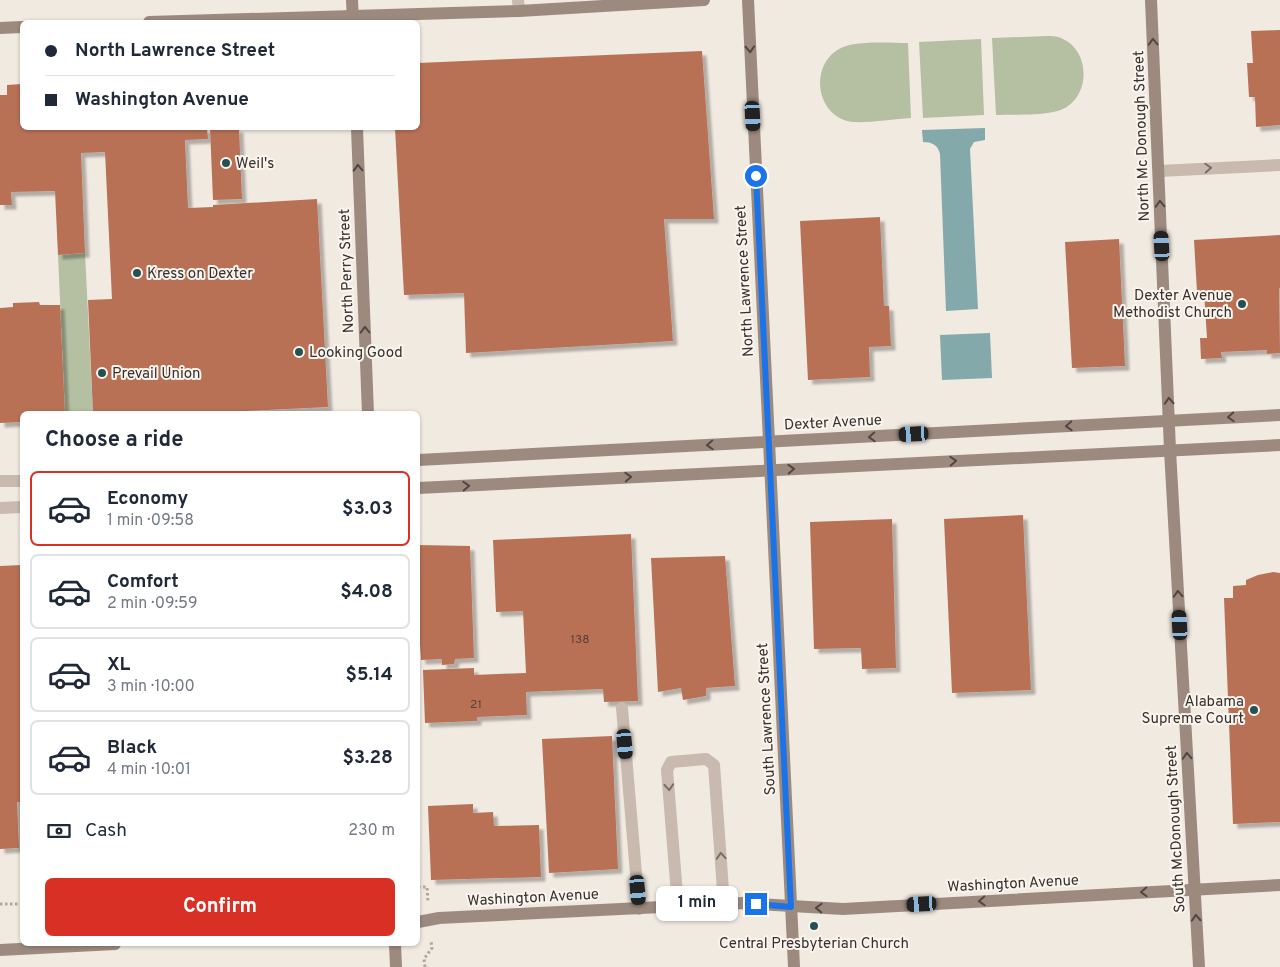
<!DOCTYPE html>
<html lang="en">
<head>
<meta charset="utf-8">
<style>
  :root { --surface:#fff; --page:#f2f2f3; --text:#1f2937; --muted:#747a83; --line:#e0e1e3; --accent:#d93025 }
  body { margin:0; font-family:Overpass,sans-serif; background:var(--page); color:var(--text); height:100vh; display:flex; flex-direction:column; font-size:19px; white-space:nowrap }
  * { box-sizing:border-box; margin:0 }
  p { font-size:16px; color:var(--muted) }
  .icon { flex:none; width:28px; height:28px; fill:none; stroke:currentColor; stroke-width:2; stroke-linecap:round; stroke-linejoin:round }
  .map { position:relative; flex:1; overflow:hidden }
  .sheet { position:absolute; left:20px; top:411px; width:400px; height:535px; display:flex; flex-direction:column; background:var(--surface); border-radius:8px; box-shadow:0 1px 4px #0004 }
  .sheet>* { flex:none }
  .hud { position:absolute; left:20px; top:20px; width:400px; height:110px; border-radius:8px; box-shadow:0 1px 4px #0004; display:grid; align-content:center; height:110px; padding:0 25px; background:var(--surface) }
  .end { position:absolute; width:22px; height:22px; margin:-11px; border:6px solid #1a73e8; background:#fff; box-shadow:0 0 0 2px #fff }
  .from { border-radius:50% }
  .bubble { position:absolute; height:35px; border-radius:8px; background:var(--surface); box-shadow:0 1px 4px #0004; font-size:16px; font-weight:700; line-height:35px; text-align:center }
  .car { position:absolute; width:15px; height:30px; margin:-15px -8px; border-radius:6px; box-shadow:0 0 4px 1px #0007; background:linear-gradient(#222 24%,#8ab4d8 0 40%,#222 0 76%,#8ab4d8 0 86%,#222 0) }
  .hud b { display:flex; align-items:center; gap:18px; height:48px; font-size:19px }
  .hud b+b { border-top:1px solid var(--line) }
  .hud i { width:12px; height:12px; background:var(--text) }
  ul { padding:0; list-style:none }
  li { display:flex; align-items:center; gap:15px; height:75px; margin:0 10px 8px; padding:0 15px; border:2px solid var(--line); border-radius:8px }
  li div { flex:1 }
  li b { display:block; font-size:19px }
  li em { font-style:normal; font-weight:700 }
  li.selected { border-color:var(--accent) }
  li>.icon { width:45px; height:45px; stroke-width:1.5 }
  h2 { padding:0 25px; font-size:22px; line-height:60px }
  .pay { display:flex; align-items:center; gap:12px; height:55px; padding:0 25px; font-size:19px }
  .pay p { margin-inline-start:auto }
  .primary-button { display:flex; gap:10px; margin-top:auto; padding:10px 25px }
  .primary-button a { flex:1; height:58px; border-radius:8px; background:var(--accent); color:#fff; font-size:20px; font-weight:700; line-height:58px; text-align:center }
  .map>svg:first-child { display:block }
</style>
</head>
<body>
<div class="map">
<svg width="1280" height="967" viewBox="0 0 1280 967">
  <defs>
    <filter id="shadow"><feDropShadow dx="4.5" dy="4.5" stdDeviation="1" flood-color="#0004"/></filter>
  </defs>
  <rect width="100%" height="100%" fill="#f1eae1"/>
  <g fill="#b5bfa2">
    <path d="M1047 36C1050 36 1055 36 1058 37 1088 46 1092 89 1068 106 1054 117 1014 114 996 115L992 38Z"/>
    <polygon points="981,39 984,115 923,118 919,42"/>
    <path d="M908 43 911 118C893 119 870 123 853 122 817 118 808 67 839 49 854 40 889 43 908 43Z"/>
    <polygon points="85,253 93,414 65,414 58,255"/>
  </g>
  <g fill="#83a9ab">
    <path d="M985 128V140L974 142 970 149 978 309 946 311 940 154C938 145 932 142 923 142L922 130Z"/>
    <polygon points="990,333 992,378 942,380 940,335"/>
  </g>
  <g fill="#b97157" filter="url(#shadow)">
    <polygon points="1280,30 1280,125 1256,127 1255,97 1249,97 1247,63 1253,63 1251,31"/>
    <polygon points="702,51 714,219 664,219 673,341 466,353 464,293 404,295 395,128 418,128 418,63"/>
    <polygon points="22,84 22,128 207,128 208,139 185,140 188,208 213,207 213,205 317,199 328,407 224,412 93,414 88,300 112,299 105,152 81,153 85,253 58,255 55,191 11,192 12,205 0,205 0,95 7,95 7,85"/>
    <polygon points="210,128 239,128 242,199 213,200"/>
    <polygon points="880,217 884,306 889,306 891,346 869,347 870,377 808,380 800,221"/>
    <polygon points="1280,235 1280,288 1279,288 1280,353 1267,354 1267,350 1221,352 1222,358 1201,359 1200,338 1207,338 1204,292 1197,292 1194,240"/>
    <polygon points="1119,239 1125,366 1072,368 1065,242"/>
    <polygon points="39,302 40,305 60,305 65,414 22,414 22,422 0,423 0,308 13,307 13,303"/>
    <polygon points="1023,515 1031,690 952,693 944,519"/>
    <polygon points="892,519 896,668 862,669 861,648 814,649 810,522"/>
    <polygon points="631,534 638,701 604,702 603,689 526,692 527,715 477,717 477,721 425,723 423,670 474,668 474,675 526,673 523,611 496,612 493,540"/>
    <polygon points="418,545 470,546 474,658 455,659 454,664 442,665 442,659 421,660 418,612"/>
    <polygon points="725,556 735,686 706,688 706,696 683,700 681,688 658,692 651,558"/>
    <polygon points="22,565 22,802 17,802 19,848 0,849 0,566"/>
    <polygon points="1273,572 1280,573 1280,822 1233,824 1224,598 1233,598 1233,586 1246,585 1246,580 1258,575"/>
    <polygon points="612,736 618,869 549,873 542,739"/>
    <polygon points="473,804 473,813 493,812 494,826 539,825 541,877 431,880 428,806"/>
  </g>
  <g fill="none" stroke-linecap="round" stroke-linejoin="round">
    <g stroke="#b4a598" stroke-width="3" stroke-dasharray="2.5 2.5" stroke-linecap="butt">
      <polyline points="418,887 427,887 428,902"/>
      <polyline points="0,904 22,904"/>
      <polyline points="425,967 424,959 432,948 431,941"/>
    </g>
    <g stroke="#c8baae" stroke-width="12">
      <polyline points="518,0 519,11"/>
      <polyline points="1159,171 1280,165"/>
      <polyline points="622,708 639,909"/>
      <polyline points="678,907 667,770 671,762 706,759 714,765 724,904"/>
    </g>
    <g stroke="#c8baae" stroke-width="12">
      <polyline points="0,481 22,481"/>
      <polyline points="0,508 22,507"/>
    </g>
    <g stroke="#9c8a7f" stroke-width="12">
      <polyline points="352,0 353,22"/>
      <polyline points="748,0 794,967"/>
      <polyline points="1151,0 1170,450 1199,967"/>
      <polyline points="149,22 519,11 704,0"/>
      <polyline points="0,28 22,27"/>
      <polyline points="357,128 368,414"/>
      <polyline points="418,460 1280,415"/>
      <polyline points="418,488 1280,445"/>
      <polyline points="418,922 439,918 743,903 843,909 1280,885"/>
      <polyline points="395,944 396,967"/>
      <polyline points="0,950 115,944"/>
    </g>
  </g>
  <defs><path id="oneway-chevron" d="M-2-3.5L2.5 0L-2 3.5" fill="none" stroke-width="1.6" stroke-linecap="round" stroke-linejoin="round" transform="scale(1.25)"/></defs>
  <g stroke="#514641">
    <use href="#oneway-chevron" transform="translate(1153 42) rotate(-92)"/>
    <use href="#oneway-chevron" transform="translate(750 49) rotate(87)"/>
    <use href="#oneway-chevron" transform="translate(358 168) rotate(-92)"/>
    <use href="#oneway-chevron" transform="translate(1160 204) rotate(-92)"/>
    <use href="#oneway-chevron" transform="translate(365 330) rotate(-92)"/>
    <use href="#oneway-chevron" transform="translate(1169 401) rotate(-93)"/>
    <use href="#oneway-chevron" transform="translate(1231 417) rotate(177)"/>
    <use href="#oneway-chevron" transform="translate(1069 426) rotate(177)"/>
    <use href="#oneway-chevron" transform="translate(872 437) rotate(177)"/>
    <use href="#oneway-chevron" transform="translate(710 445) rotate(177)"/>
    <use href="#oneway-chevron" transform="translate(953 461) rotate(-3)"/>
    <use href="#oneway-chevron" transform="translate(791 469) rotate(-3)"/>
    <use href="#oneway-chevron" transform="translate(628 477) rotate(-3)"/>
    <use href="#oneway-chevron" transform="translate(466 486) rotate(-3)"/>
    <use href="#oneway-chevron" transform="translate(1178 594) rotate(-93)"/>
    <use href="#oneway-chevron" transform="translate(1187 756) rotate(-93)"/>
    <use href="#oneway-chevron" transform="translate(1144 892) rotate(177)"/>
    <use href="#oneway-chevron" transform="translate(982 901) rotate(177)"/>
    <use href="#oneway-chevron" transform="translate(819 908) rotate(-178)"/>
    <use href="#oneway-chevron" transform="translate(1196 918) rotate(-93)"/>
  </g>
  <g stroke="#796e66">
    <use href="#oneway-chevron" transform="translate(1208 168) rotate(-3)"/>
    <use href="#oneway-chevron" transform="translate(669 787) rotate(86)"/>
    <use href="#oneway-chevron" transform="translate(721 856) rotate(-94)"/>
  </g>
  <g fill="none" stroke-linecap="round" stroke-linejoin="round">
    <polyline stroke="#1a73e8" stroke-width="6" points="756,176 791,907 756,904"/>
  </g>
  <g fill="#255155" stroke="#f9f4ed" stroke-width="2">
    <circle cx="226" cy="163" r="5"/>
    <circle cx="137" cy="273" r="5"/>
    <circle cx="1242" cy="304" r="5"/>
    <circle cx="299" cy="352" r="5"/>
    <circle cx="102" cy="373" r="5"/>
    <circle cx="1254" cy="710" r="5"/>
    <circle cx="814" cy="926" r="5"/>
  </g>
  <g text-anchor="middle" stroke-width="4" stroke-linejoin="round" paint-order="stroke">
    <g font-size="12" fill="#584037">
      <text x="580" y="643">138</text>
      <text x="476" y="708">21</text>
    </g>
    <g font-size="15" fill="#38302c" stroke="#f9f4ed">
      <text transform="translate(1141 136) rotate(-92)" y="5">North Mc Donough Street</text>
      <text transform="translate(346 271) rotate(-92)" y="5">North Perry Street</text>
      <text transform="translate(744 281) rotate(-93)" y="5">North Lawrence Street</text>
      <text transform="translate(833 422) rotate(-3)" y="5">Dexter Avenue</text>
      <text transform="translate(766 719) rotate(-93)" y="5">South Lawrence Street</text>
      <text transform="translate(1175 829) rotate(-93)" y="5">South McDonough Street</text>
      <text transform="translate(1013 883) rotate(-3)" y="5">Washington Avenue</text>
      <text transform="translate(533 897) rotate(-3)" y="5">Washington Avenue</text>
    </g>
    <g font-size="15" fill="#38302c" stroke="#f9f4ed" text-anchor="start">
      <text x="236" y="168">Weil's</text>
      <text x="147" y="278">Kress on Dexter</text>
      <text x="1232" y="300" text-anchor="end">Dexter Avenue<tspan x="1232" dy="17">Methodist Church</tspan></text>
      <text x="309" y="357">Looking Good</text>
      <text x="112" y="378">Prevail Union</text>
      <text x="1244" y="706" text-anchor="end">Alabama<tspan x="1244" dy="17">Supreme Court</tspan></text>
      <text x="814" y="948" text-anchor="middle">Central Presbyterian Church</text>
    </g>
  </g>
</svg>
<i class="end from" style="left:756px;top:176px"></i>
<i class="end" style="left:756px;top:904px"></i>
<div class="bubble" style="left:656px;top:886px;width:82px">1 min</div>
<i class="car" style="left:753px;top:116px;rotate:177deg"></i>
<i class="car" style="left:1162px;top:246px;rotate:357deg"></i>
<i class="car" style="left:914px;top:434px;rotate:267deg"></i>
<i class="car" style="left:1180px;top:625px;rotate:357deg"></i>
<i class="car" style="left:625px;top:744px;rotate:175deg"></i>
<i class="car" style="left:638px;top:890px;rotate:175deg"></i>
<i class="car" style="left:922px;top:904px;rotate:267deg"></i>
<div class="hud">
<b><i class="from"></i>North Lawrence Street</b>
<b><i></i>Washington Avenue</b>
</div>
<section class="sheet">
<h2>Choose a ride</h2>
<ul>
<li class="selected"><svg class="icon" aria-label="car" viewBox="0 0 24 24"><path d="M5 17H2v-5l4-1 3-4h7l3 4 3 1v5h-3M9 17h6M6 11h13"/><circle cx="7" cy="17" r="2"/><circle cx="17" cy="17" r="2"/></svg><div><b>Economy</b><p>1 min · 09:58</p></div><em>$3.03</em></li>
<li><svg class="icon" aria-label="car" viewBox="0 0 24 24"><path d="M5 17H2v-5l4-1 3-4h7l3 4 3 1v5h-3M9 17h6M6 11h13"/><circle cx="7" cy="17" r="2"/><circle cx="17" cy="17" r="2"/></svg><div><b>Comfort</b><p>2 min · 09:59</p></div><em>$4.08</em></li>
<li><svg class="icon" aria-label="car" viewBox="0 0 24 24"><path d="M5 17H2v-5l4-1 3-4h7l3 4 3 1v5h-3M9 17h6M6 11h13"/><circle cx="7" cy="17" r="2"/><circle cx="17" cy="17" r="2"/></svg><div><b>XL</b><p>3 min · 10:00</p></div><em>$5.14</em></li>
<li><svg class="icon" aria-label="car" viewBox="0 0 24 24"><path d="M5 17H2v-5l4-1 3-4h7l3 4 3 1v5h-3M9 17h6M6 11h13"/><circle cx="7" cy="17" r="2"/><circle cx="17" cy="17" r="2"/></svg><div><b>Black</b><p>4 min · 10:01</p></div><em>$3.28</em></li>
</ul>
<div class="pay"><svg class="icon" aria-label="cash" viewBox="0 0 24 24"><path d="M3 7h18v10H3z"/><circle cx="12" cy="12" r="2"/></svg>Cash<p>230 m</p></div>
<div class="primary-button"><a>Confirm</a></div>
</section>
</div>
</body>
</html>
